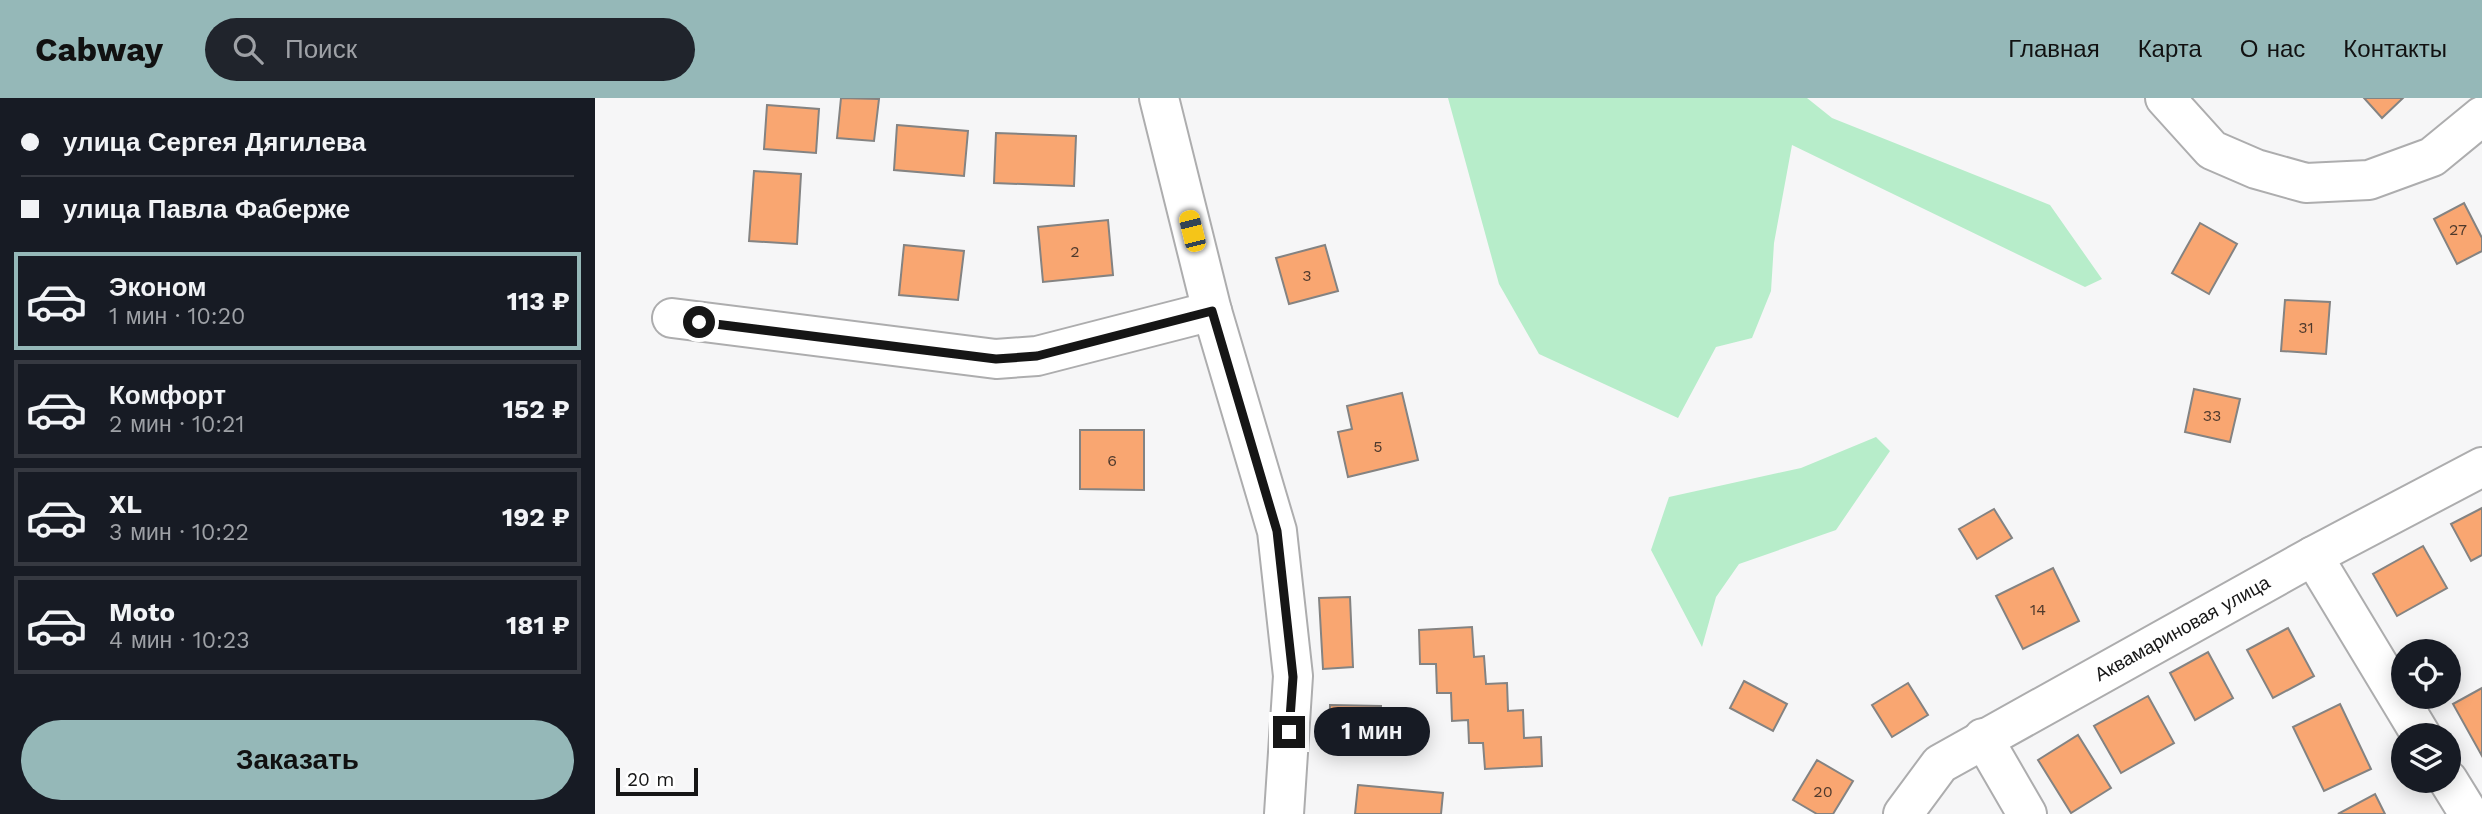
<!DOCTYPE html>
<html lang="ru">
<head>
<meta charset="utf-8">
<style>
  :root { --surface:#171b24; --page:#20242c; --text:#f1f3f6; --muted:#9ea1a6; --line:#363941; --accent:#95b8b8 }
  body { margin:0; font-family:"Work Sans",sans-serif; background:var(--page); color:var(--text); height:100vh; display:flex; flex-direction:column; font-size:26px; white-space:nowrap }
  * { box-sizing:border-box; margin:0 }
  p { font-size:23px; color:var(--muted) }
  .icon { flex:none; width:38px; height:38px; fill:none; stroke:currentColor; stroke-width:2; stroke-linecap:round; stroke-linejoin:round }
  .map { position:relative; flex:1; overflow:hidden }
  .drawer { display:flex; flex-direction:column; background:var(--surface); width:595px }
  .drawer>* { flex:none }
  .hud { display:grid; align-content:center; height:154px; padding:0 21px; background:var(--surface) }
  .fabs { position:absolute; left:1796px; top:541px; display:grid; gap:14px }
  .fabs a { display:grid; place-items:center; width:70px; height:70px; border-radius:50%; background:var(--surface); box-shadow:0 4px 18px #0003; font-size:35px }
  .scale { position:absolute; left:21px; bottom:18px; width:82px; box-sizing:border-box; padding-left:7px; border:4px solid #161616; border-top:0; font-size:19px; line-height:24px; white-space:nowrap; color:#161616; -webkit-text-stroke:5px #fff; paint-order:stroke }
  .end { position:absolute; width:32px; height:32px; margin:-16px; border:9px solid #161616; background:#fff; box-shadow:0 0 0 4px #fff }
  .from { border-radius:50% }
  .bubble { position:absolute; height:49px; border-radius:24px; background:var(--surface); box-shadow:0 4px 18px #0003; font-size:23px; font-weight:700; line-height:49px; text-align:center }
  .car { position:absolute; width:21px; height:42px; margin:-21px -10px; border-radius:9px; box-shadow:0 0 5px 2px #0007; background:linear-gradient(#f5c518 24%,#345 0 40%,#f5c518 0 76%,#345 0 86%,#f5c518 0) }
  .hud b { display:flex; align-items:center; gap:24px; height:66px; font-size:26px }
  .hud b+b { border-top:2px solid var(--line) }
  .hud i { width:18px; height:18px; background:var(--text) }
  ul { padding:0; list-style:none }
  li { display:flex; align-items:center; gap:21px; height:98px; margin:0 14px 10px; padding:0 7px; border:4px solid var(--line); border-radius:0px }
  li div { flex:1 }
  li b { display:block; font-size:26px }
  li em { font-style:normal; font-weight:700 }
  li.active { border-color:var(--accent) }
  li>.icon { width:63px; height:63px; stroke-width:1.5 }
  .cta { display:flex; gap:14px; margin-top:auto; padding:14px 21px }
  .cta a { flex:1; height:80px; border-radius:42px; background:var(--accent); color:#111; font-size:28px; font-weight:700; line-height:80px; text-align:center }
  header { display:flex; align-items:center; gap:42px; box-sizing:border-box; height:98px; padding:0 35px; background:var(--accent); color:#111 }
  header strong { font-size:33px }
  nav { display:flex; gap:38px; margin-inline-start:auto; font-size:24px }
  .search { width:490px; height:63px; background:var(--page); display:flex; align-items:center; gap:18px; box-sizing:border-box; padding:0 24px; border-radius:38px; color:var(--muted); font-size:26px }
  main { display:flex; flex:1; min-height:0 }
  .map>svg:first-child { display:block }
</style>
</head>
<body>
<header>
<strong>Cabway</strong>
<div class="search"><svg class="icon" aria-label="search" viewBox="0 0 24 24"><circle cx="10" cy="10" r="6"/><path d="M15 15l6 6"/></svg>Поиск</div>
<nav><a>Главная</a><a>Карта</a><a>О нас</a><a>Контакты</a></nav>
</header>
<main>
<section class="drawer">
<div class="hud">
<b><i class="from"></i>улица Сергея Дягилева</b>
<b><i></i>улица Павла Фаберже</b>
</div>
<ul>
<li class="active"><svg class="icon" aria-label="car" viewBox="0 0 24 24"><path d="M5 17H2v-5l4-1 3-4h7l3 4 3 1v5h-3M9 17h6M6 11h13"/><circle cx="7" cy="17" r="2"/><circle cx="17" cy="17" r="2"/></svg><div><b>Эконом</b><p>1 мин · 10:20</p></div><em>113 ₽</em></li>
<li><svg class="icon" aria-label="car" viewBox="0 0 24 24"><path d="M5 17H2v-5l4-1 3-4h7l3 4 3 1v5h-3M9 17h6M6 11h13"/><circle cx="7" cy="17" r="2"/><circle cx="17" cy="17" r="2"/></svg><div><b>Комфорт</b><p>2 мин · 10:21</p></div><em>152 ₽</em></li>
<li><svg class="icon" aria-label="car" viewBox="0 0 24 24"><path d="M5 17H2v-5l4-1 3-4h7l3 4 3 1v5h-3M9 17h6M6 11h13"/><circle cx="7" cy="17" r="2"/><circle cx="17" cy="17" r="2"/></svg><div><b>XL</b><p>3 мин · 10:22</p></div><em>192 ₽</em></li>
<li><svg class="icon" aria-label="car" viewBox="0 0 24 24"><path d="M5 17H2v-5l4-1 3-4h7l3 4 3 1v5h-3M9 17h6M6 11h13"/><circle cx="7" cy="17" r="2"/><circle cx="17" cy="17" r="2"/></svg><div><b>Moto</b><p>4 мин · 10:23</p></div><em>181 ₽</em></li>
</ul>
<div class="cta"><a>Заказать</a></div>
</section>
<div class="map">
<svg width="1887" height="716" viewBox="0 0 1887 716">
  <rect width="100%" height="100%" fill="#f6f6f7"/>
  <g fill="#b7edca">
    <polygon points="853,0 1212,0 1237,20 1455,107 1507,181 1490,189 1197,47 1179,145 1176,193 1157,240 1121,249 1083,320 944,256 904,186"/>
    <polygon points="1281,339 1295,353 1241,432 1144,466 1121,499 1107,549 1056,452 1074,399 1206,370"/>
  </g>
  <g fill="#f9a671" stroke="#848382" stroke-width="2">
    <polygon points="246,0 284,1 279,43 242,40"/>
    <polygon points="1769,0 1808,0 1787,20"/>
    <polygon points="172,7 224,11 221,55 169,51"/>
    <polygon points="302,27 373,33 369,78 299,72"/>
    <polygon points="401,35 481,38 479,88 399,85"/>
    <polygon points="159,73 206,76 202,146 154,143"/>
    <polygon points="1869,105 1887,140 1887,153 1862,166 1839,121"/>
    <polygon points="513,122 518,177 448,184 443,129"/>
    <polygon points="1605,125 1642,146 1614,196 1577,175"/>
    <polygon points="309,147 369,153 363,202 304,197"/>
    <polygon points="730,147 743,193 694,206 681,160"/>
    <polygon points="1690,202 1735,204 1731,256 1686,253"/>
    <polygon points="1599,291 1645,301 1635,344 1590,334"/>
    <polygon points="807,295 823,362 753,379 743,334 757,331 752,308"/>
    <polygon points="485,332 549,332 549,392 485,391"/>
    <polygon points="1887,410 1887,457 1876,463 1856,426"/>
    <polygon points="1399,411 1417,440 1382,461 1364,431"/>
    <polygon points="1828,448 1852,490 1802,518 1778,476"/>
    <polygon points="1458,470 1484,523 1428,551 1401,498"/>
    <polygon points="755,499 758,569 728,571 724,500"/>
    <polygon points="877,529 879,559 889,558 891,586 912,585 913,613 928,612 929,640 946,639 947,668 890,671 888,645 874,645 873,622 857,623 856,595 842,595 841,566 825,566 824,532"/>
    <polygon points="1693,530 1719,578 1678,600 1652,552"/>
    <polygon points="1613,554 1638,600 1600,622 1575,575"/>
    <polygon points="1149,583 1192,606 1178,633 1135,610"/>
    <polygon points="1313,585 1333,617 1297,639 1277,607"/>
    <polygon points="1887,590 1887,658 1858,606"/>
    <polygon points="1553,598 1579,645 1526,675 1499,628"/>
    <polygon points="1745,606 1776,671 1729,693 1698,629"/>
    <polygon points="735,607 786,608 785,647 734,646"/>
    <polygon points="1483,637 1516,690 1476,715 1443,662"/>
    <polygon points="1222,662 1258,683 1238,716 1222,716 1198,702"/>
    <polygon points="763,687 848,695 846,716 760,716"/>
    <polygon points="1780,696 1790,716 1743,716"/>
  </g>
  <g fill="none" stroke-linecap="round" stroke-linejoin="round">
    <defs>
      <g id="minor">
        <polyline points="564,0 617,213 682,433 698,578 689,716"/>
        <polyline points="1570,0 1617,52 1661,71 1711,85 1774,82 1837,59 1887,18"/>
        <polyline points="77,220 401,261 442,258 617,213"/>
        <polyline points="1718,458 1826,637"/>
        <polyline points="1388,640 1432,716"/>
        <polyline points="1853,682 1874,716"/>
        <polyline points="1308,716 1345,666 1718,458 1887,369"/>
      </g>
    </defs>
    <use href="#minor" stroke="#adadae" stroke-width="42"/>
    <use href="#minor" stroke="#fff" stroke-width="38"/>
  </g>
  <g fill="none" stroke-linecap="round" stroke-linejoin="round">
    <polyline stroke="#161616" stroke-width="9" points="104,224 401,261 442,258 617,213 682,433 698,579 694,634"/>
  </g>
  <g text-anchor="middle" stroke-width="5" stroke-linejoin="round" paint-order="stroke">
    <g font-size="16" fill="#4f3a2d">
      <text x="1863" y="137">27</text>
      <text x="480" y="159">2</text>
      <text x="712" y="183">3</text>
      <text x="1711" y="235">31</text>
      <text x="1617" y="323">33</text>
      <text x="783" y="354">5</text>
      <text x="517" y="368">6</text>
      <text x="1443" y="517">14</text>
      <text x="1228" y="699">20</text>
    </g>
    <g font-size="19" fill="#161616" stroke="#fff">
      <text transform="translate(1587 530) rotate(-29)" y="7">Аквамариновая улица</text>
    </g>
  </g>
</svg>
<div class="fabs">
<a><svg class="icon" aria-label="locate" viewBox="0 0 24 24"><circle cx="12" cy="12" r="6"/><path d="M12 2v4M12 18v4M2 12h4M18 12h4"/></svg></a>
<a><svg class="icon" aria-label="layers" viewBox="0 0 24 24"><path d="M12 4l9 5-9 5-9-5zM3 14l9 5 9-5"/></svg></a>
</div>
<div class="scale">20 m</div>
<i class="end from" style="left:104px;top:224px"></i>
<i class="end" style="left:694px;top:634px"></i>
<div class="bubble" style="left:719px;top:609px;width:116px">1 мин</div>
<i class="car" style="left:597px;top:133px;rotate:346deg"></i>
</div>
</main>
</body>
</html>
